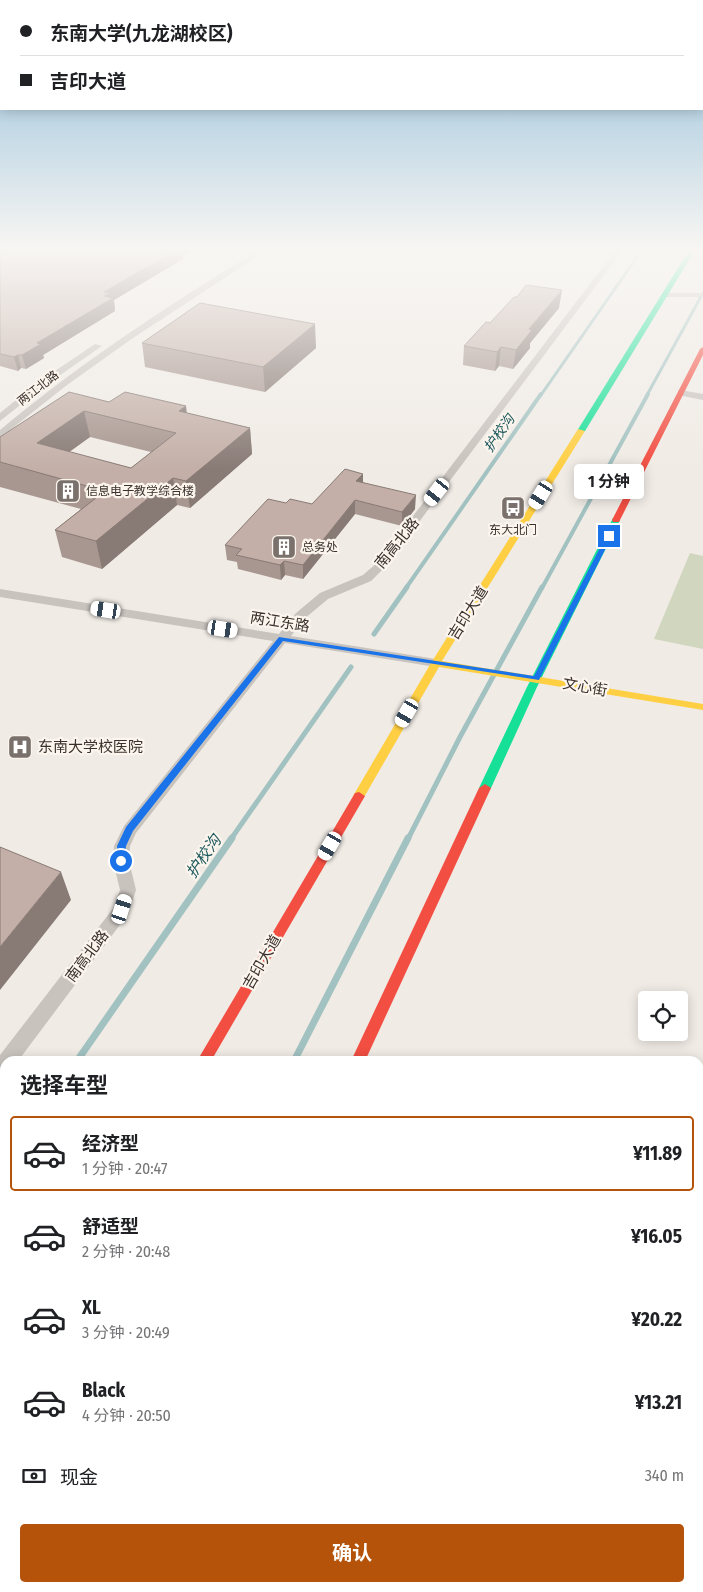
<!DOCTYPE html>
<html lang="zh">
<head>
<meta charset="utf-8">
<style>
  :root { --surface:#fff; --page:#f2f2f2; --text:#202124; --muted:#757577; --line:#e0e0e0; --accent:#b45309 }
  body { margin:0; font-family:"Fira Sans Condensed","Noto Sans SC",sans-serif; background:var(--page); color:var(--text); height:100vh; display:flex; flex-direction:column; font-size:19px; white-space:nowrap }
  * { box-sizing:border-box; margin:0 }
  p { font-size:16px; color:var(--muted) }
  .icon { flex:none; width:28px; height:28px; fill:none; stroke:currentColor; stroke-width:2; stroke-linecap:round; stroke-linejoin:round }
  .map { position:relative; flex:1; overflow:hidden }
  .details { position:absolute; left:0px; top:1056px; width:704px; height:536px; display:flex; flex-direction:column; background:var(--surface); border-radius:15px 15px 0 0; box-shadow:0 2px 12px #0003 }
  .details>* { flex:none }
  .top-card { position:absolute; left:0px; top:0px; width:704px; height:110px; box-shadow:0 2px 12px #0003; display:grid; align-content:center; height:110px; padding:0 20px; background:var(--surface) }
  .fabs { position:absolute; left:638px; top:991px; display:grid; gap:10px }
  .fabs a { display:grid; place-items:center; width:50px; height:50px; border-radius:5px; background:var(--surface); box-shadow:0 2px 12px #0003; font-size:25px }
  .end { position:absolute; width:22px; height:22px; margin:-11px; border:6px solid #1a73e8; background:#fff; box-shadow:0 0 0 2px #fff }
  .from { border-radius:50% }
  .bubble { position:absolute; height:35px; border-radius:5px; background:var(--surface); box-shadow:0 2px 12px #0003; font-size:16px; font-weight:700; line-height:35px; text-align:center }
  .car { position:absolute; width:15px; height:30px; margin:-15px -8px; border-radius:6px; box-shadow:0 0 4px 1px #0007; background:linear-gradient(#fff 24%,#345 0 40%,#fff 0 76%,#345 0 86%,#fff 0) }
  .top-card b { display:flex; align-items:center; gap:18px; height:48px; font-size:19px }
  .top-card b+b { border-top:1px solid var(--line) }
  .top-card i { width:12px; height:12px; background:var(--text) }
  ul { padding:0; list-style:none }
  li { display:flex; align-items:center; gap:15px; height:75px; margin:0 10px 8px; padding:0 10px; border:2px solid transparent; border-radius:5px }
  li div { flex:1 }
  li b { display:block; font-size:19px }
  li em { font-style:normal; font-weight:700 }
  li.active { border-color:var(--accent) }
  li>.icon { width:45px; height:45px; stroke-width:1.5 }
  h2 { padding:0 20px; font-size:22px; line-height:60px }
  .pay { display:flex; align-items:center; gap:12px; height:55px; padding:0 20px; font-size:19px }
  .pay p { margin-inline-start:auto }
  .primary-button { display:flex; gap:10px; margin-top:auto; padding:10px 20px }
  .primary-button a { flex:1; height:58px; border-radius:5px; background:var(--accent); color:#fff; font-size:20px; font-weight:700; line-height:58px; text-align:center }
  .map>svg:first-child { display:block }
</style>
</head>
<body>
<div class="map">
<svg width="703" height="1592" viewBox="0 0 703 1592">
  <rect width="100%" height="100%" fill="#f0ebe5"/>
  <polygon fill="#d1d6bf" points="690,553 703,556 703,649 654,639"/>
  <g fill="none" stroke-linecap="round" stroke-linejoin="round">
    <g stroke="#a1c2c1" stroke-width="3">
      <polyline points="541,395 644,247"/>
      <polyline points="647,395 703,293"/>
    </g>
    <g stroke="#a1c2c1" stroke-width="4">
      <polyline points="406,588 541,394"/>
      <polyline points="542,588 648,394"/>
    </g>
    <g stroke="#a1c2c1" stroke-width="5">
      <polyline points="374,634 407,587"/>
      <polyline points="231,839 351,667"/>
      <polyline points="408,839 460,737 542,587"/>
    </g>
    <g stroke="#a1c2c1" stroke-width="7">
      <polyline points="77,1061 232,838"/>
      <polyline points="294,1061 408,838"/>
      <polyline points="4,1166 5,1164"/>
    </g>
    <g stroke="#a1c2c1" stroke-width="9">
      <polyline points="0,1172 4,1165"/>
      <polyline points="18,1592 20,1588"/>
    </g>
    <g fill="#c9c3be" fill-rule="evenodd">
      <path d="M217 247 257 251 263 247H272L133 338 67 385 0 438V430C79 364 164 308 252 254L220 249Z"/>
      <polygon points="618,247 625,247 386,566 371,581 328,599 304,619 291,636 436,659 443,663 441,666 436,667 285,643 136,833 130,846 129,861 136,890 128,914 18,1061 5,1061 5,1069 0,1067 0,1055 115,906 120,890 113,861 114,846 124,826 273,641 0,597 0,589 279,634 296,613 320,593 363,575 378,562"/>
      <rect x="663" y="293" width="40" height="4"/>
      <polygon points="95,344 102,346 43,387 0,421 0,413 37,383"/>
      <polygon points="681,390 703,394 703,400 678,395 678,391"/>
    </g>
    <g fill="#16e098" fill-rule="evenodd">
      <polygon points="691,247 697,247 585,431 578,433 577,431"/>
      <polygon points="613,518 619,518 620,520 537,687 491,788 489,791 481,791 479,788 527,687"/>
      <polygon points="101,1588 121,1588 119,1592 99,1592"/>
    </g>
    <polygon fill="#ffcf43" fill-rule="evenodd" points="578,429 585,431 442,661 703,704 703,710 439,667 363,799 355,799 353,796 431,663"/>
    <g fill="#f24e42" fill-rule="evenodd">
      <polygon points="703,347 703,355 620,520 619,522 613,522 612,520 700,349"/>
      <polygon points="485,784 491,788 365,1061 351,1061 479,788"/>
      <polygon points="359,792 365,796 211,1061 197,1061 355,793"/>
      <polygon points="5,1393 5,1417 0,1419 0,1395"/>
    </g>
  </g>
  <g fill="#a89690" fill-rule="evenodd">
    <polygon points="0,247 199,247 183,256 183,259 114,300 115,311 43,355 44,358 26,369 21,368 18,371 0,366"/>
    <polygon points="559,308 530,343 530,348 513,369 499,366 495,371 463,365 464,346 490,323"/>
    <polygon points="142,343 316,348 265,392 145,367"/>
    <path d="M109 402 187 413 250 428 252 454 190 508 177 505 102 569 62 557 55 530 81 509 0 487V437ZM90 437 151 452 131 468 69 452Z"/>
    <polygon points="363,474 363,482 415,509 402,526 355,514 303,579 285,575 281,580 238,569 237,562 227,560 225,545 286,503 312,504"/>
  </g>
  <g fill="#887a75">
    <polygon points="178,247 199,247 183,256 183,259 114,300 115,311 43,355 44,358 26,369 22,355 37,343 104,292"/>
    <polygon points="562,290 559,308 530,343 530,348 513,369 516,350 529,329"/>
    <polygon points="315,324 316,348 265,392 263,367"/>
    <polygon points="501,347 499,366 495,371 497,352"/>
    <polygon points="18,355 21,368 18,371 14,357"/>
    <polygon points="186,406 189,432 179,411"/>
    <polygon points="84,411 90,437 44,470 37,443"/>
    <polygon points="250,428 252,454 190,508 186,481"/>
    <polygon points="363,474 363,488 356,481"/>
    <polygon points="173,478 177,505 102,569 96,541"/>
    <polygon points="416,495 415,509 402,526 402,512"/>
    <polygon points="355,500 355,514 303,579 303,565"/>
    <polygon points="284,561 285,575 281,580 280,565"/>
    <polygon points="61,872 71,900 0,990 0,947"/>
  </g>
  <g fill="#c3afa7" stroke="#887a75" fill-rule="evenodd">
    <polygon points="0,247 182,247 104,292 110,293 104,296 113,298 37,343 41,344 22,355 18,355 14,357 0,354"/>
    <polygon points="526,285 562,290 529,329 532,330 516,350 501,347 497,352 464,346 486,322 490,323 514,297 517,297"/>
    <polygon points="200,303 315,324 263,367 142,343"/>
    <path d="M69 392 109 402 125 392 186 406 179 411 250 428 186 481 173 478 96 541 55 530 105 491 0 462V437ZM84 411 176 433 131 468 37 443Z"/>
    <polygon points="345,469 363,474 356,481 416,495 402,512 355,500 303,565 284,561 280,565 236,555 242,549 225,545 268,499 286,503 290,499 312,504"/>
    <polygon points="0,847 61,872 0,947"/>
  </g>
  <linearGradient id="sky" x2="0" y2="1"><stop stop-color="#8bbad8"/><stop offset="0.53" stop-color="#f8f6f3"/><stop offset="1" stop-color="#f8f6f3" stop-opacity="0"/></linearGradient>
  <rect width="703" height="470" fill="url(#sky)"/>
  <polygon fill="#1a73e8" points="609,534 612,536 539,680 283,641 133,831 126,846 124,863 118,863 117,846 126,827 279,637 534,676 606,536"/>
  <defs>
    <symbol id="building-square" viewBox="-11 -11 22 22"><rect x="-9" y="-9" width="18" height="18" rx="4" fill="#7a716c" stroke="#fbf5ee"/><path d="M-4-6H4V6H1V3H-1V6H-4ZM-2.5-4.3h1.7v1.8h-1.7ZM.8-4.3h1.7v1.8H.8ZM-2.5-1h1.7V.8h-1.7ZM.8-1h1.7V.8H.8Z" fill="#fff"/></symbol>
    <symbol id="bus-square" viewBox="-11 -11 22 22"><rect x="-9" y="-9" width="18" height="18" rx="4" fill="#7a716c" stroke="#fbf5ee"/><path d="M-5-6H5V4H4V6H2V4H-2V6H-4V4H-5ZM-3.5-4V0h7V-4ZM-3.5 1.2v1.5H-2V1.2ZM2 1.2v1.5H3.5V1.2Z" fill="#fff"/></symbol>
    <symbol id="hospital-square" viewBox="-11 -11 22 22"><rect x="-9" y="-9" width="18" height="18" rx="4" fill="#7a716c" stroke="#fbf5ee"/><path d="M-5-5h3v3.5h4V-5h3V5h-3V1.5h-4V5h-3Z" fill="#fff"/></symbol>
  </defs>
  <g fill-rule="evenodd">
    <use href="#building-square" x="54" y="477" width="28" height="28"/>
    <use href="#bus-square" x="499" y="494" width="28" height="28"/>
    <use href="#building-square" x="270" y="533" width="28" height="28"/>
    <use href="#hospital-square" x="6" y="733" width="28" height="28"/>
  </g>
  <g text-anchor="middle" stroke-width="4.5" stroke-linejoin="round" paint-order="stroke">
    <g font-size="12" fill="#3b302b" stroke="#fbf5ee">
      <text transform="translate(38 388) rotate(-38)" y="4">两江北路</text>
    </g>
    <g font-size="12" fill="#3b302b" stroke="#fbf5ee" text-anchor="start">
      <text x="86" y="495">信息电子教学综合楼</text>
      <text x="513" y="534" text-anchor="middle">东大北门</text>
      <text x="302" y="551">总务处</text>
    </g>
    <g font-size="14" font-style="italic" fill="#1f5a5e" stroke="#fbf5ee">
      <text transform="translate(499 433) rotate(-55)" y="5">护校沟</text>
    </g>
    <g font-size="15" fill="#3b302b" stroke="#fbf5ee">
      <text transform="translate(397 543) rotate(-51)" y="5">南高北路</text>
      <text transform="translate(468 613) rotate(-58)" y="5">吉印大道</text>
      <text transform="translate(280 622) rotate(9)" y="5">两江东路</text>
      <text transform="translate(585 687) rotate(10)" y="5">文心街</text>
      <text transform="translate(87 956) rotate(-53)" y="5">南高北路</text>
      <text transform="translate(262 962) rotate(-60)" y="5">吉印大道</text>
    </g>
    <g font-size="15" fill="#3b302b" stroke="#fbf5ee" text-anchor="start">
      <text x="38" y="752">东南大学校医院</text>
    </g>
    <g font-size="16" font-style="italic" fill="#1f5a5e" stroke="#fbf5ee">
      <text transform="translate(203 856) rotate(-55)" y="6">护校沟</text>
    </g>
  </g>
</svg>
<div class="fabs">
<a><svg class="icon" aria-label="locate" viewBox="0 0 24 24"><circle cx="12" cy="12" r="6"/><path d="M12 2v4M12 18v4M2 12h4M18 12h4"/></svg></a>
</div>
<i class="end from" style="left:121px;top:861px"></i>
<i class="end" style="left:609px;top:536px"></i>
<div class="bubble" style="left:574px;top:464px;width:70px">1 分钟</div>
<i class="car" style="left:437px;top:492px;rotate:218deg"></i>
<i class="car" style="left:541px;top:495px;rotate:212deg"></i>
<i class="car" style="left:106px;top:610px;rotate:279deg"></i>
<i class="car" style="left:223px;top:629px;rotate:99deg"></i>
<i class="car" style="left:407px;top:713px;rotate:210deg"></i>
<i class="car" style="left:330px;top:846px;rotate:210deg"></i>
<i class="car" style="left:122px;top:909px;rotate:18deg"></i>
<div class="top-card">
<b><i class="from"></i>东南大学(九龙湖校区)</b>
<b><i></i>吉印大道</b>
</div>
<section class="details">
<h2>选择车型</h2>
<ul>
<li class="active"><svg class="icon" aria-label="car" viewBox="0 0 24 24"><path d="M5 17H2v-5l4-1 3-4h7l3 4 3 1v5h-3M9 17h6M6 11h13"/><circle cx="7" cy="17" r="2"/><circle cx="17" cy="17" r="2"/></svg><div><b>经济型</b><p>1 分钟 · 20:47</p></div><em>¥11.89</em></li>
<li><svg class="icon" aria-label="car" viewBox="0 0 24 24"><path d="M5 17H2v-5l4-1 3-4h7l3 4 3 1v5h-3M9 17h6M6 11h13"/><circle cx="7" cy="17" r="2"/><circle cx="17" cy="17" r="2"/></svg><div><b>舒适型</b><p>2 分钟 · 20:48</p></div><em>¥16.05</em></li>
<li><svg class="icon" aria-label="car" viewBox="0 0 24 24"><path d="M5 17H2v-5l4-1 3-4h7l3 4 3 1v5h-3M9 17h6M6 11h13"/><circle cx="7" cy="17" r="2"/><circle cx="17" cy="17" r="2"/></svg><div><b>XL</b><p>3 分钟 · 20:49</p></div><em>¥20.22</em></li>
<li><svg class="icon" aria-label="car" viewBox="0 0 24 24"><path d="M5 17H2v-5l4-1 3-4h7l3 4 3 1v5h-3M9 17h6M6 11h13"/><circle cx="7" cy="17" r="2"/><circle cx="17" cy="17" r="2"/></svg><div><b>Black</b><p>4 分钟 · 20:50</p></div><em>¥13.21</em></li>
</ul>
<div class="pay"><svg class="icon" aria-label="cash" viewBox="0 0 24 24"><path d="M3 7h18v10H3z"/><circle cx="12" cy="12" r="2"/></svg>现金<p>340 m</p></div>
<div class="primary-button"><a>确认</a></div>
</section>
</div>
</body>
</html>
